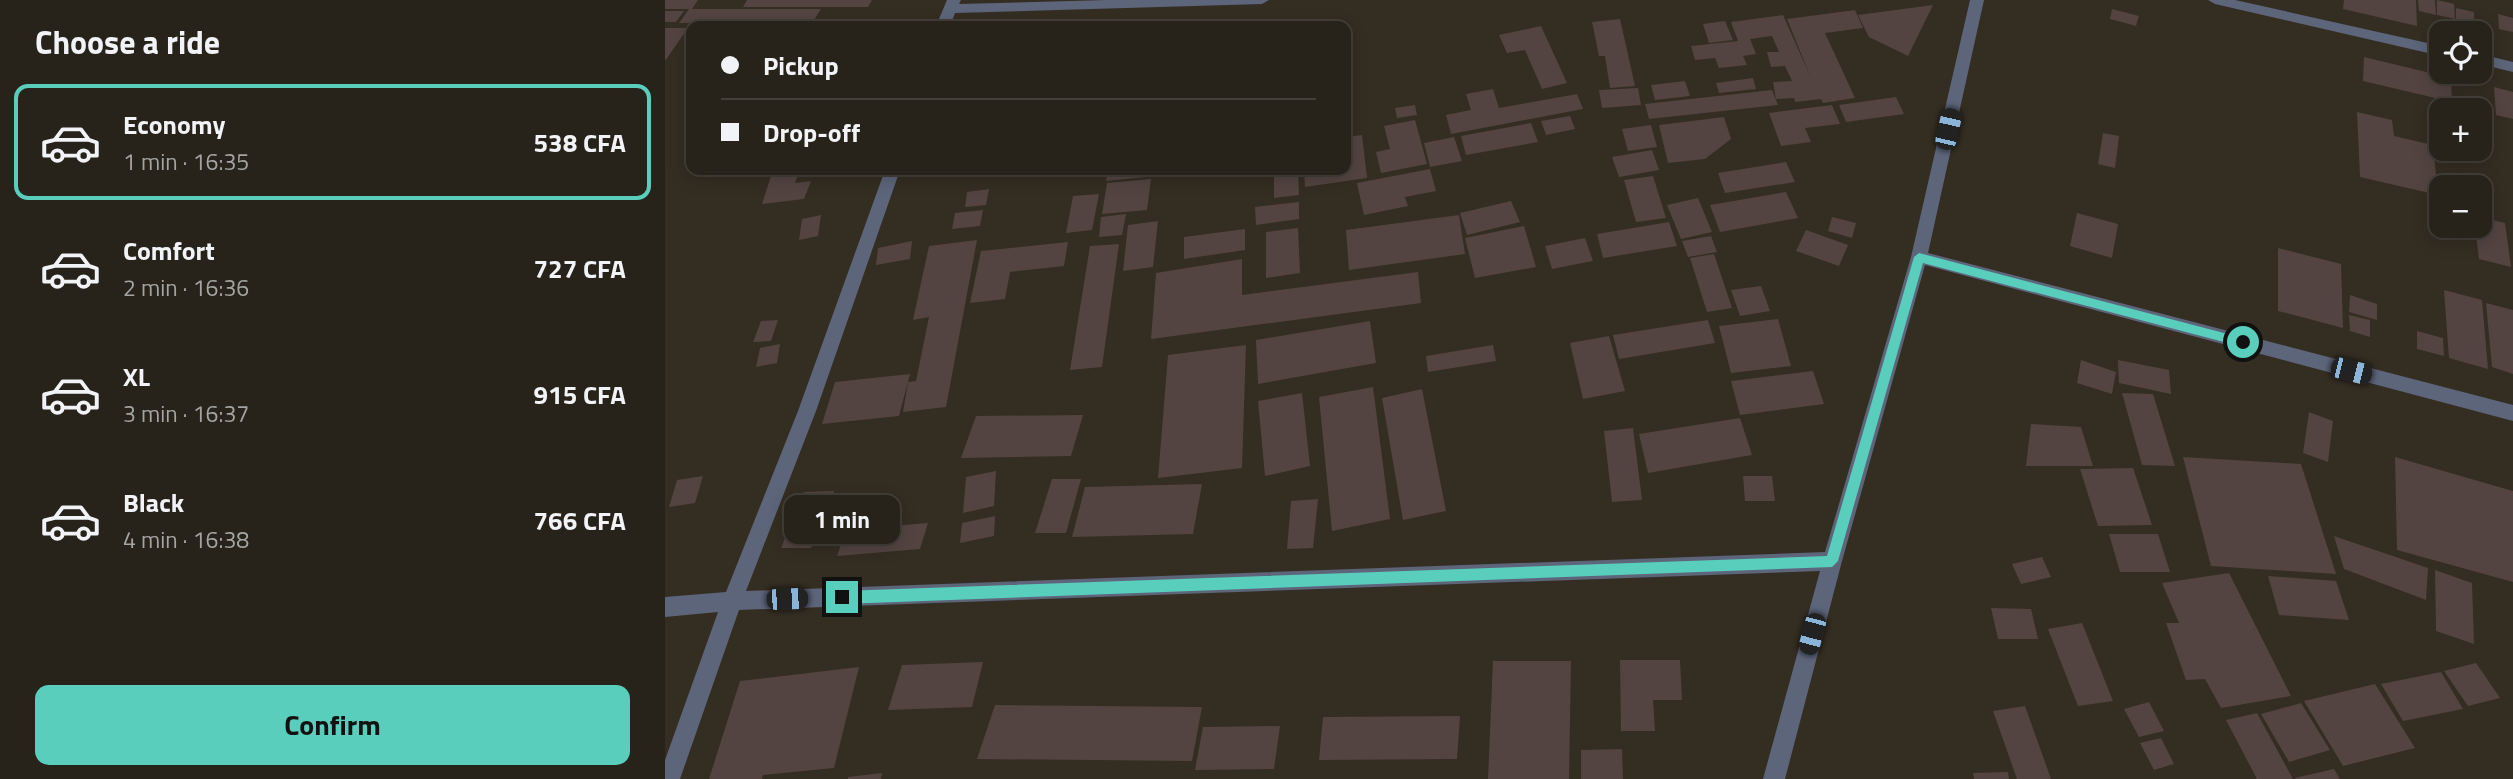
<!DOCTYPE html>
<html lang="en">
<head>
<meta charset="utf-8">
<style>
  :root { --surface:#27221a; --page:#2f2a23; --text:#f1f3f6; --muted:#a4a4a2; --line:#433f39; --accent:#5acebd }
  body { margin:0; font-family:"Titillium Web",sans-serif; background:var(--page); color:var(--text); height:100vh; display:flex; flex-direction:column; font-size:26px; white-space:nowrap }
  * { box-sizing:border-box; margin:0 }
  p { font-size:23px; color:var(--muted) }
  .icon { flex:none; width:38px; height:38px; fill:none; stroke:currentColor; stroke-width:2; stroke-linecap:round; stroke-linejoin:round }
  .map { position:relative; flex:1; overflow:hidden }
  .panel { display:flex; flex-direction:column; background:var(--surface); width:665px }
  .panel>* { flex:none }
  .hud { position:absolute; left:21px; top:21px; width:665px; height:154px; border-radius:14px; box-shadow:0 4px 18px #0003,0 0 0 2px var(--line); display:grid; align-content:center; height:154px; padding:0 35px; background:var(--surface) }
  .buttons { position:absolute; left:1764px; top:21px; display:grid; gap:14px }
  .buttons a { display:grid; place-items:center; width:63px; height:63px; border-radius:14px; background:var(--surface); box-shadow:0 4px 18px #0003,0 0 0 2px var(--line); font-size:35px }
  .end { position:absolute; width:32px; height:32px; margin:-16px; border:9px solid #5acebd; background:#111; box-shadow:0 0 0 4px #111 }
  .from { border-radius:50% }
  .bubble { position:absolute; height:49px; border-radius:14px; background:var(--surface); box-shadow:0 4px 18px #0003,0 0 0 2px var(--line); font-size:23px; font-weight:700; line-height:49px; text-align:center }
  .car { position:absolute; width:21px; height:42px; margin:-21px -10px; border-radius:9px; box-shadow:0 0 5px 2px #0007; background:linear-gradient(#222 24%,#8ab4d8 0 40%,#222 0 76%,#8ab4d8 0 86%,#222 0) }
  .hud b { display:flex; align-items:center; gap:24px; height:66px; font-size:26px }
  .hud b+b { border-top:2px solid var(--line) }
  .hud i { width:18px; height:18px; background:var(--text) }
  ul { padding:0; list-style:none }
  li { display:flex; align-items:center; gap:21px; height:116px; margin:0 14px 10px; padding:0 21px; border:4px solid transparent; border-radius:14px }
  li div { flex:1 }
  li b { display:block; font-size:26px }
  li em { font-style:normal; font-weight:700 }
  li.selected { border-color:var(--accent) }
  li>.icon { width:63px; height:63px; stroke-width:1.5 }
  h2 { padding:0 35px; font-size:32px; line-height:84px }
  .button { display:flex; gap:14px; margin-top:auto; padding:14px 35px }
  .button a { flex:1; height:80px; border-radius:14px; background:var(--accent); color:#111; font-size:28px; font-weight:700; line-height:80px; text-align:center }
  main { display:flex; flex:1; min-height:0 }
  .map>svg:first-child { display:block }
</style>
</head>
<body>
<main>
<section class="panel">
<h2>Choose a ride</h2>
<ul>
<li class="selected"><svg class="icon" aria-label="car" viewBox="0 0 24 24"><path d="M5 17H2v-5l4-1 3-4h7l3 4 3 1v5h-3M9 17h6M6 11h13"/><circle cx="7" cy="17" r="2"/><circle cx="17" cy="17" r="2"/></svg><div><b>Economy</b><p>1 min · 16:35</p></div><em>538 CFA</em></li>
<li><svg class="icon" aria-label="car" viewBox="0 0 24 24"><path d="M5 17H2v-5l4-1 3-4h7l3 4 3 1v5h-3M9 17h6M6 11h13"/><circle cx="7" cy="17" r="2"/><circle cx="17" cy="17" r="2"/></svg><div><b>Comfort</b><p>2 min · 16:36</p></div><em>727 CFA</em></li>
<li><svg class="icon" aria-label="car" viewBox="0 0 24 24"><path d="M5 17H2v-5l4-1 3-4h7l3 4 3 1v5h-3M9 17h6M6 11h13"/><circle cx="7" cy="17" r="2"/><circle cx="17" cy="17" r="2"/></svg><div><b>XL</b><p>3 min · 16:37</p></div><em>915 CFA</em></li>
<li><svg class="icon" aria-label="car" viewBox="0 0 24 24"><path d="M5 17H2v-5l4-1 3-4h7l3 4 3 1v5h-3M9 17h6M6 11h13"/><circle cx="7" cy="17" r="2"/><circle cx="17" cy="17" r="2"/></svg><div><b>Black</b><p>4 min · 16:38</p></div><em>766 CFA</em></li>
</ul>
<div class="button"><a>Confirm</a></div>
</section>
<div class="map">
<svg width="1848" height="779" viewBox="0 0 1848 779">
  <rect width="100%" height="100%" fill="#342d22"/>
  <g fill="#534441">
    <polygon points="0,0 33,0 27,9 156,9 148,22 14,23 24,9 0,9"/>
    <polygon points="82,0 207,0 203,7 78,7"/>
    <polygon points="1679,0 1751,0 1752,26 1678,9"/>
    <polygon points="1753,0 1770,0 1771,15 1754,11"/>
    <polygon points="1772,0 1789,4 1790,19 1772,15"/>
    <polygon points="1268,5 1243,56 1204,37 1193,15"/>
    <polygon points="1791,8 1809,12 1809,24 1791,19"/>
    <polygon points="1447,9 1474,16 1471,26 1445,19"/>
    <polygon points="1190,10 1198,28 1160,33 1190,98 1158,103 1156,99 1130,102 1129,98 1111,99 1108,82 1127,81 1120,66 1106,67 1102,52 1114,52 1107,36 1085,39 1091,54 1078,56 1082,65 1054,68 1050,58 1030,60 1026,46 1073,41 1066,22 1118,15 1146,78 1122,19"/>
    <polygon points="0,11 19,11 11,22 0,22"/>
    <polygon points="1833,14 1848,18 1848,32 1834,29"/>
    <polygon points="955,19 970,86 945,88 940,56 934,56 927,22"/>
    <polygon points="1060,21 1068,40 1044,43 1038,24"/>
    <polygon points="876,26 902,83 877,89 860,50 842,53 834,35"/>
    <polygon points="0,28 23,28 0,61"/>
    <polygon points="1699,57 1786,78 1787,102 1698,81"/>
    <polygon points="1088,78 1091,89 1054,93 1051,83"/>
    <polygon points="1020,81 1025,96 990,100 986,85"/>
    <polygon points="1829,87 1848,92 1848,119 1831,115"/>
    <polygon points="973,88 976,105 937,108 934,90"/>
    <polygon points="828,89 834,108 912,94 918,109 786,134 781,115 806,110 801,94"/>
    <polygon points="1107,90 1113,105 984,119 980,104"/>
    <polygon points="1231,97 1239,114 1181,122 1174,105"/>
    <polygon points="750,105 752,115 732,118 730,108"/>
    <polygon points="1167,105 1175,124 1140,128 1146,142 1116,146 1104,113"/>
    <polygon points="1692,112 1727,120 1729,136 1768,145 1773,195 1695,177"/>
    <polygon points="905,116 910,129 881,135 876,121"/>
    <polygon points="1059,117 1066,139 1040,159 1003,163 994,125"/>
    <polygon points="750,120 762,164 716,173 711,152 725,149 719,126"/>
    <polygon points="866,123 873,142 801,155 796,136"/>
    <polygon points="986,125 992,147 963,151 957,129"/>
    <polygon points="1438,133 1454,136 1450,168 1433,164"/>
    <polygon points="697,135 702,178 640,187 639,170 681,170 681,137"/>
    <polygon points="789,137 797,161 765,167 759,143"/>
    <polygon points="987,150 994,170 954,177 947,157"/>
    <polygon points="1121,162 1130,182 1060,193 1053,173"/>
    <polygon points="765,169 771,191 740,197 743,206 699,215 692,183"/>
    <polygon points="108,170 135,170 130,183 146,181 139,199 97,204"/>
    <polygon points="443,170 481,170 480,177 441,181"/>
    <polygon points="609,170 633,170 634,195 609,198"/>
    <polygon points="988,176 1001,218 971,222 959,180"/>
    <polygon points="486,179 482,210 437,214 442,183"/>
    <polygon points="324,189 321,205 300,207 302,192"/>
    <polygon points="1121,192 1133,218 1055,232 1045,205"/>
    <polygon points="434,194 427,230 401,233 408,196"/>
    <polygon points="1033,198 1047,232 1016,239 1002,205"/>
    <polygon points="846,201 855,222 802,235 795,213"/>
    <polygon points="634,202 634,219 591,225 590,207"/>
    <polygon points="318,210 315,226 287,229 290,213"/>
    <polygon points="1412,213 1453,224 1447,258 1405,246"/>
    <polygon points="461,214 457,235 434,237 436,217"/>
    <polygon points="156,215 153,236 134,240 137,219"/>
    <polygon points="794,215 800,254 684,270 681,230"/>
    <polygon points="1167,217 1191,223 1187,238 1163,231"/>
    <polygon points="1815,217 1840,223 1846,267 1814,259 1810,226 1815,226"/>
    <polygon points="493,221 488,267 458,271 463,225"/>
    <polygon points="1004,222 1012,246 938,258 932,234"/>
    <polygon points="859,226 871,267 810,278 800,238"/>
    <polygon points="633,228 635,273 601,278 601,232"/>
    <polygon points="580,229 580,250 519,259 519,237"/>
    <polygon points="1141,230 1183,245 1174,266 1131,251"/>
    <polygon points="1046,236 1052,252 1023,257 1017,241"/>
    <polygon points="920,238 928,261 887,269 880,246"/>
    <polygon points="312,240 281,407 238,412 243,382 251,381 264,317 248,320 264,246"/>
    <polygon points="247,241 245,259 211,265 213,248"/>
    <polygon points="403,242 399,266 345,272 340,299 305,303 316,251"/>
    <polygon points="454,244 437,367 405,370 425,246"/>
    <polygon points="1613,248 1676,264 1678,328 1613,311"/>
    <polygon points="1049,254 1067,308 1042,312 1025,258"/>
    <polygon points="577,259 577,295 753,272 756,303 486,339 491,273"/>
    <polygon points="1096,286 1105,311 1075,316 1066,290"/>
    <polygon points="1779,290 1817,300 1823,369 1784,358"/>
    <polygon points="1685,295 1712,304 1712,320 1684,312"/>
    <polygon points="1821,303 1848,310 1848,374 1827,367"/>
    <polygon points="1684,315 1705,320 1705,337 1685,331"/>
    <polygon points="1113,319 1126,366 1066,373 1054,326"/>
    <polygon points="113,320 106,341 88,342 96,321"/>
    <polygon points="1043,320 1050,343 954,359 948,335"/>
    <polygon points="705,321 711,363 593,384 591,340"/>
    <polygon points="1752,331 1778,338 1779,356 1752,349"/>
    <polygon points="944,336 960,391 918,399 905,343"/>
    <polygon points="115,344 112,363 91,367 95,348"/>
    <polygon points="581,345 577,468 493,478 503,355"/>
    <polygon points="828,345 831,361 763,372 761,356"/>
    <polygon points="1416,360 1451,372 1447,394 1412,383"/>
    <polygon points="1453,360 1504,370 1506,394 1454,383"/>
    <polygon points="1148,371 1159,404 1075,415 1066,381"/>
    <polygon points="245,374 234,416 157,424 170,382"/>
    <polygon points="708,387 725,519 667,531 654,397"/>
    <polygon points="757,389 781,511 738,520 717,398"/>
    <polygon points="637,393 645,466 600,476 593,401"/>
    <polygon points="1457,393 1488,394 1510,466 1477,465"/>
    <polygon points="1644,412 1668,421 1663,462 1638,453"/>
    <polygon points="418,415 406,456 296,458 311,416"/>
    <polygon points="1075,418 1087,455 983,473 974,434"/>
    <polygon points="1366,424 1416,427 1428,466 1361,466"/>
    <polygon points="968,428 977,500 947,502 939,431"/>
    <polygon points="1518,457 1636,464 1671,574 1546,566"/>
    <polygon points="1730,457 1848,491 1848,582 1732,550"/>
    <polygon points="1468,468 1487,525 1433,526 1415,469"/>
    <polygon points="331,471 329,506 298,513 301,477"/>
    <polygon points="38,476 30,503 4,507 12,480"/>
    <polygon points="1078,476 1107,476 1110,501 1080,501"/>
    <polygon points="387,479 416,479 401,533 370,533"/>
    <polygon points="537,484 528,534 407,537 420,487"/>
    <polygon points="169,491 146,548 116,548 139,492"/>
    <polygon points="653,499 648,548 622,549 626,501"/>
    <polygon points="330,516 329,536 295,543 297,523"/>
    <polygon points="263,523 255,549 172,556 181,530"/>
    <polygon points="1444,534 1493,534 1505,572 1455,572"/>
    <polygon points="1669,536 1763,568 1761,600 1679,569"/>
    <polygon points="1377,557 1386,577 1356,584 1347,564"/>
    <polygon points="1770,570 1807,583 1809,644 1771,631"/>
    <polygon points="1564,573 1626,696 1556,708 1540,679 1521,680 1501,623 1514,623 1497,583"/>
    <polygon points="1603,576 1671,581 1684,620 1614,615"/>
    <polygon points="1326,608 1366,609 1373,639 1333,639"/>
    <polygon points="1417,623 1448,701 1413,706 1383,629"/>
    <polygon points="955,660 1015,660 1017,700 988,700 990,731 956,731"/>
    <polygon points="828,661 906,661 904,779 823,779"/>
    <polygon points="318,662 307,707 223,710 237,665"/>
    <polygon points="1811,663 1835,698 1803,706 1779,671"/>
    <polygon points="194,667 169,768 98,775 97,779 44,779 75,681"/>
    <polygon points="1776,672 1798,709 1738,721 1716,684"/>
    <polygon points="1710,684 1750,748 1678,766 1639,701"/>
    <polygon points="1484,702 1499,731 1474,737 1459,709"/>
    <polygon points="1636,703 1665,750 1624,762 1596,714"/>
    <polygon points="330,705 537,707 527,761 312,759"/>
    <polygon points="1360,706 1386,779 1352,779 1328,711"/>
    <polygon points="1592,713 1628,779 1592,779 1561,720"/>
    <polygon points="795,716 792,759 654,760 658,717"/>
    <polygon points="615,726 609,769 530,770 538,727"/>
    <polygon points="1496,738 1509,764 1489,770 1475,743"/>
    <polygon points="957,749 958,779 916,779 916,750"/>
    <polygon points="1669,769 1675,779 1631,779 1630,778"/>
    <polygon points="1343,772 1344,779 1309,779 1308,773"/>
    <polygon points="217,773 216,779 183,779 183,777"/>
  </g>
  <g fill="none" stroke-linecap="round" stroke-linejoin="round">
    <g fill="#5d657b" fill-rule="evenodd">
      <polygon points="282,0 296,0 294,4 442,0 604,0 597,4 290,13 285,26 271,26"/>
      <polygon points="1305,0 1319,0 1263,253 1848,405 1848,421 1260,265 1177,561 1120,779 1098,779 1155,571 74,610 15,779 0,779 0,760 53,612 0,617 0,597 61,592 133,411 220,170 235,170 151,411 81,591 1160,552 1246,257"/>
      <polygon points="1543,0 1570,0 1776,46 1776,56 1550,4"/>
      <polygon points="1815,54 1848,62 1848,72 1815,64"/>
    </g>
  </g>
  <polygon fill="#5acebd" points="1254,253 1578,338 1584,342 1578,347 1258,263 1173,561 1167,567 177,604 171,597 177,591 1162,556 1249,257"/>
</svg>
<div class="buttons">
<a><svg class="icon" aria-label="locate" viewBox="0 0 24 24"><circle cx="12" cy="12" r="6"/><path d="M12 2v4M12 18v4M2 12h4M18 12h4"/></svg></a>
<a>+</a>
<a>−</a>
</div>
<i class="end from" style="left:1578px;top:342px"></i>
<i class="end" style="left:177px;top:597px"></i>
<div class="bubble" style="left:119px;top:495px;width:116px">1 min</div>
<i class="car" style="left:1283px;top:129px;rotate:13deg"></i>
<i class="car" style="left:1686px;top:371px;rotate:104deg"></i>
<i class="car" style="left:122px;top:599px;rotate:88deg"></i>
<i class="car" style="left:1147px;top:634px;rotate:195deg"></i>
<div class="hud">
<b><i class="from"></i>Pickup</b>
<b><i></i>Drop-off</b>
</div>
</div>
</main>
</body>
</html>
